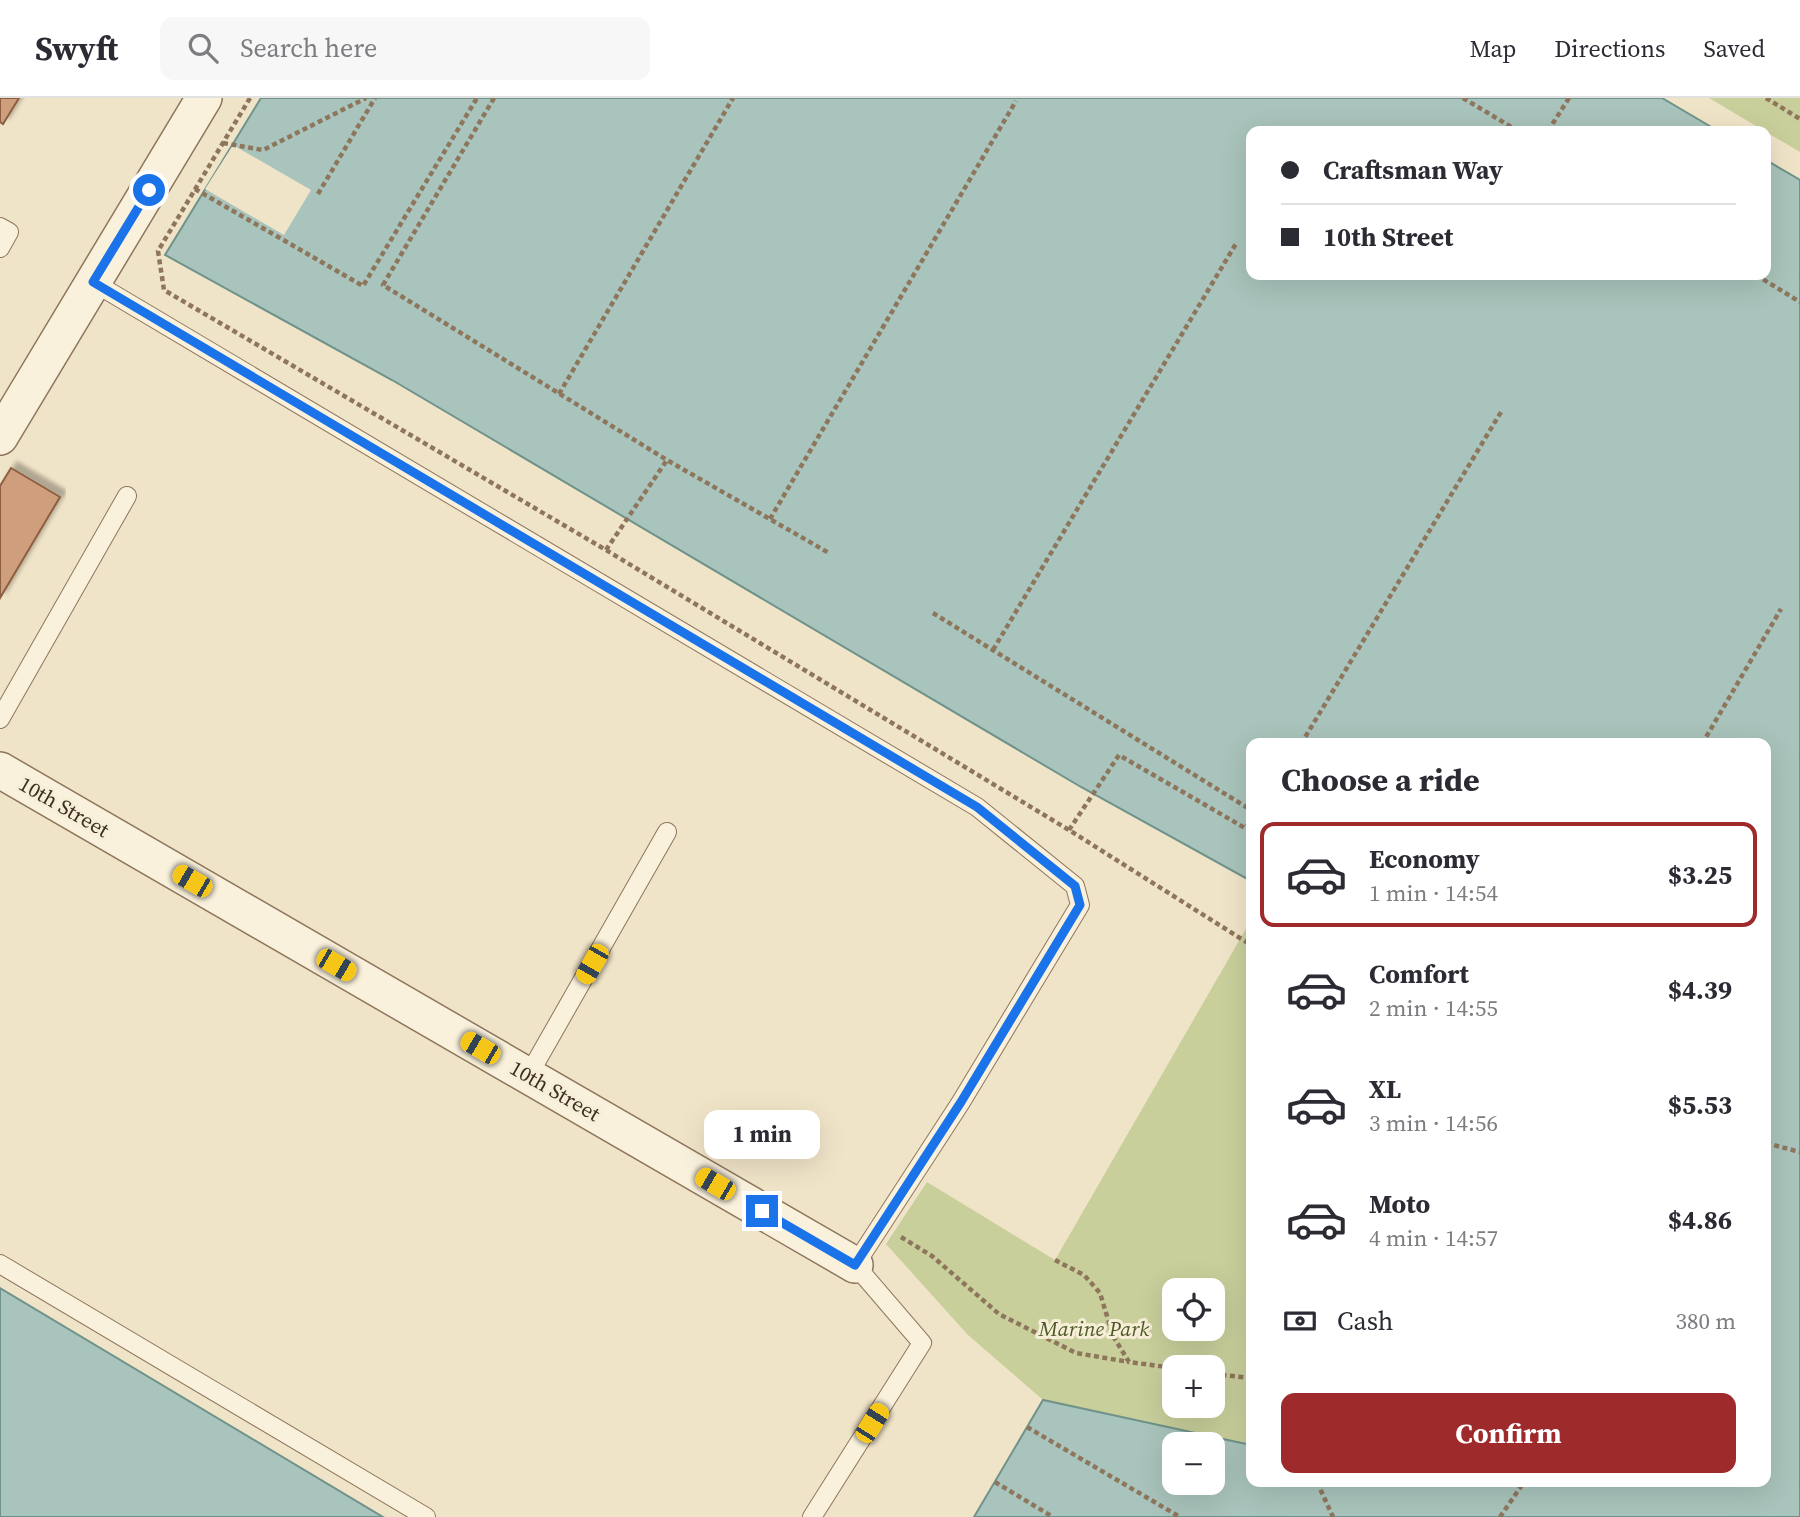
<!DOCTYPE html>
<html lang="en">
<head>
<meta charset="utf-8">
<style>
  :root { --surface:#fff; --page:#f7f7f7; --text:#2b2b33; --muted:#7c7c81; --line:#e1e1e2; --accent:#9e2a2b }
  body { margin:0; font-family:"Source Serif 4",serif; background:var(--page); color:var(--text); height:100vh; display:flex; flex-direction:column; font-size:26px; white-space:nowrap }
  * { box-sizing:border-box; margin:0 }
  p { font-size:23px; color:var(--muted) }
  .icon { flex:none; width:38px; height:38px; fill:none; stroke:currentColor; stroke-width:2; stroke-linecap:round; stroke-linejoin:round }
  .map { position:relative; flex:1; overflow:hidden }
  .panel { position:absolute; left:1246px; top:640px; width:525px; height:749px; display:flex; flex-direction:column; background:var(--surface); border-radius:14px; box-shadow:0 7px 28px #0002 }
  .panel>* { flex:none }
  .hud { position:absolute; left:1246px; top:28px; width:525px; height:154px; border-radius:14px; box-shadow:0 7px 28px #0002; display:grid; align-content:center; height:154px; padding:0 35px; background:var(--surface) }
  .fabs { position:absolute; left:1162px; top:1180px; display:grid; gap:14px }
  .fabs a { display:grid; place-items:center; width:63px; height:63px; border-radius:14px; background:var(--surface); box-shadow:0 7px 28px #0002; font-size:35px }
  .end { position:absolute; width:32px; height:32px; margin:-16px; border:9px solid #1a73e8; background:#fff; box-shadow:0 0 0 4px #fff }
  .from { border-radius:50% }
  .bubble { position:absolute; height:49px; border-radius:14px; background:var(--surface); box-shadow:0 7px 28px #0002; font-size:23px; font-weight:700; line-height:49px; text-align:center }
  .car { position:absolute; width:21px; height:42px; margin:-21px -10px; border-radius:9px; box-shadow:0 0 5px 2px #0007; background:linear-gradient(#f5c518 24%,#345 0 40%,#f5c518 0 76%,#345 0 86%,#f5c518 0) }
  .hud b { display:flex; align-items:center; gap:24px; height:66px; font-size:26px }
  .hud b+b { border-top:2px solid var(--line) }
  .hud i { width:18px; height:18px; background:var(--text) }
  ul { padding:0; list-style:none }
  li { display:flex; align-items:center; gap:21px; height:105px; margin:0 14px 10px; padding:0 21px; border:4px solid transparent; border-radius:14px }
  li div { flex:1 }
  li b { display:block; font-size:26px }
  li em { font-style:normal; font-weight:700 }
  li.on { border-color:var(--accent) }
  li>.icon { width:63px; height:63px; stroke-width:1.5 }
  h2 { padding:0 35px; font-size:32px; line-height:84px }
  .pay { display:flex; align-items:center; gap:18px; height:77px; padding:0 35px; font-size:26px }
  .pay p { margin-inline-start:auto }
  .button { display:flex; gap:14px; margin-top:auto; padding:14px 35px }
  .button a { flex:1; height:80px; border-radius:14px; background:var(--accent); color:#fff; font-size:28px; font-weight:700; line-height:80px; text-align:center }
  header { display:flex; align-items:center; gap:42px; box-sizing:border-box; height:98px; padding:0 35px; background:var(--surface); border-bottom:2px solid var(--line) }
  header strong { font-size:33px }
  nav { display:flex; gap:38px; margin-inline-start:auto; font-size:24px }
  .search { width:490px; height:63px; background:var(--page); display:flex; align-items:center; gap:18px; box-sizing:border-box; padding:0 24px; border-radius:14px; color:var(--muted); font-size:26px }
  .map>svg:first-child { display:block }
</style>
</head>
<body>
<header>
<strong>Swyft</strong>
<div class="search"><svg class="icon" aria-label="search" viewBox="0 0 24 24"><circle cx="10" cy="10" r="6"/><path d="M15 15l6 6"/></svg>Search here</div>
<nav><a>Map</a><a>Directions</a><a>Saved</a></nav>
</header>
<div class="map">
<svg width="1800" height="1419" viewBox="0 0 1800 1419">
  <defs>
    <filter id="shadow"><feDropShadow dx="6" dy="-6" stdDeviation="2" flood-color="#0004"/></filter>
  </defs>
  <rect width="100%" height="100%" fill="#f0e4c8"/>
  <g fill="#c9cf9b" fill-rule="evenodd">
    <polygon points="1709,0 1800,0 1800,54"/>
    <path d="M1251 822V1347L1043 1302 968 1237 886 1146 927 1084 1055 1162ZM1174 1192H1213V1230H1174ZM1174 1269H1213V1307H1174Z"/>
  </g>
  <g fill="#a9c4bc" stroke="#6f938a" stroke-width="2" fill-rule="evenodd">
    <path d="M261 0H1662L1718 33H1251V177H1766V62L1800 82V1419H974L1043 1302 1251 1347V1384H1766V646H1251V783L1081 689 392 282 165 157ZM1174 1346H1213V1384H1174Z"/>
    <polygon points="0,1190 383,1419 0,1419"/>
  </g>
  <polygon fill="#f0e4c8" points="233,47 311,92 284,137 205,91"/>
  <g fill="#cf9f7d" stroke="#8d5f41" stroke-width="2" filter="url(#shadow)">
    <polygon points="0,0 19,0 3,26 0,24"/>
    <polygon points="11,370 60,399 0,500 0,388"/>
  </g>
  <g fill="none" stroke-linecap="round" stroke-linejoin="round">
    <defs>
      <g id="service">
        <polyline points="0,129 9,134 0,150"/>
        <polyline points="93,184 977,709 1075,788 1080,807 961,1004 855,1167 922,1245 812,1419"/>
        <polyline points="0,621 127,398"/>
        <polyline points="528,978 667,734"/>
        <polyline points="0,1166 426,1419"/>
      </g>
      <g id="minor">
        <polyline points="0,339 204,0"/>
        <polyline points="0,672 855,1167"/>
      </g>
    </defs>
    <use href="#service" stroke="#8d765c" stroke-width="20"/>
    <use href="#minor" stroke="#8d765c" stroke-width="38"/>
    <g stroke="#8d765c" stroke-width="4.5" stroke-dasharray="5 3.5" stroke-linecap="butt">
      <polyline points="250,0 158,153 164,192 606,452 1069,732 1251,847"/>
      <polyline points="494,0 383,187 667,362 829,455"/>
      <polyline points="1463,0 1518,33"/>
      <polyline points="1766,0 1800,21"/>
      <polyline points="1548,33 1569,0"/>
      <polyline points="223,45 263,52 366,0"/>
      <polyline points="195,91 363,188 477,0"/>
      <polyline points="318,96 375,0"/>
      <polyline points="1756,177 1800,204"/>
      <polyline points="559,296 733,0"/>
      <polyline points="770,421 1016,3"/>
      <polyline points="606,452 667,362"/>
      <polyline points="933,515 1251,712"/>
      <polyline points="993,552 1237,144"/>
      <polyline points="1301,646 1501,314"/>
      <polyline points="1702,646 1781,511"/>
      <polyline points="1069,732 1119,657 1245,730 1251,724"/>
      <polyline points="1766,1045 1800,1054"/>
      <polyline points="901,1139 932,1158 999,1216 1076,1255 1129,1264"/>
      <polyline points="1055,1162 1084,1177 1100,1195 1113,1238 1129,1264 1174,1270"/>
      <polyline points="1213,1276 1251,1280"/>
      <polyline points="1027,1329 1180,1419"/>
      <polyline points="995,1384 1053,1419"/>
      <polyline points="1317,1384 1333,1419"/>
      <polyline points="1500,1419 1524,1384"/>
    </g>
    <use href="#service" stroke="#faf1dc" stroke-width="18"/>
    <use href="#minor" stroke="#faf1dc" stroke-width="35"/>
  </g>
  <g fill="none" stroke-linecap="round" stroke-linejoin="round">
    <polyline stroke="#1a73e8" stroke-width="9" points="149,92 93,184 977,709 1075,788 1080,807 961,1004 855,1167 762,1113"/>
  </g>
  <g text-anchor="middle" stroke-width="6" stroke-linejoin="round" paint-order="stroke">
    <g font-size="21" fill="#3d2e20" stroke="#f7eed8">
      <text transform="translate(64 709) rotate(30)" y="7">10th Street</text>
      <text transform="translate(555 993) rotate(30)" y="7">10th Street</text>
    </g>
    <g font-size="21" font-style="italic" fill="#4d5a26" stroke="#f7eed8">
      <text x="1094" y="1238">Marine Park</text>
    </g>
  </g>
</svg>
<div class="fabs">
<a><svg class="icon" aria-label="locate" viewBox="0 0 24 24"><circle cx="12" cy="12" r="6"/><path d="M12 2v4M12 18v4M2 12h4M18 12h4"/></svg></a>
<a>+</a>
<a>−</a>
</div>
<i class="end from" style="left:149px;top:92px"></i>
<i class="end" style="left:762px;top:1113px"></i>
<div class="bubble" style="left:704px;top:1012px;width:116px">1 min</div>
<i class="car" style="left:192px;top:783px;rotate:300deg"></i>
<i class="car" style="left:592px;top:866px;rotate:210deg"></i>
<i class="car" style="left:336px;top:867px;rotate:120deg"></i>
<i class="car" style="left:480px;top:950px;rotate:300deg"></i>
<i class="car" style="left:715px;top:1086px;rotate:300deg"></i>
<i class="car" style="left:872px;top:1325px;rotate:32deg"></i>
<div class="hud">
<b><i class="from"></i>Craftsman Way</b>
<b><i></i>10th Street</b>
</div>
<section class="panel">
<h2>Choose a ride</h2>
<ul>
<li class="on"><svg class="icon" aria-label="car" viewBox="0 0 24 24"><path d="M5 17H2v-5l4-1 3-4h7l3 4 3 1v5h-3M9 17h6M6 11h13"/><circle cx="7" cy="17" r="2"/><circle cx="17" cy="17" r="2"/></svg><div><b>Economy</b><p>1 min · 14:54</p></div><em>$3.25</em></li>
<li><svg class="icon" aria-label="car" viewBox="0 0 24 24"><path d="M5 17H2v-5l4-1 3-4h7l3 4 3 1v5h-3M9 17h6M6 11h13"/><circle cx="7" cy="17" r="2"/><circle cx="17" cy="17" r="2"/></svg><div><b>Comfort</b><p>2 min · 14:55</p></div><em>$4.39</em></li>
<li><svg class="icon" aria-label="car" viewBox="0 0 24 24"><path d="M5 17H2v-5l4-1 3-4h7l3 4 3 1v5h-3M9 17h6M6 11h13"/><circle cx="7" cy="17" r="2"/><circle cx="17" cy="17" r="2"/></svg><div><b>XL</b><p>3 min · 14:56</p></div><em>$5.53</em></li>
<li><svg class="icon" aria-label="car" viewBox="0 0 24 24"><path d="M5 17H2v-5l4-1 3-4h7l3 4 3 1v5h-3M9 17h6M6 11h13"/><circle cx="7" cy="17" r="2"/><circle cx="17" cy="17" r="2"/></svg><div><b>Moto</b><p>4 min · 14:57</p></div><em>$4.86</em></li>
</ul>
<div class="pay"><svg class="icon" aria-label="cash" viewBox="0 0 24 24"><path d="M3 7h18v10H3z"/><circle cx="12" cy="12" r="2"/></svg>Cash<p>380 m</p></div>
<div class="button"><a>Confirm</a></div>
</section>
</div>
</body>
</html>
